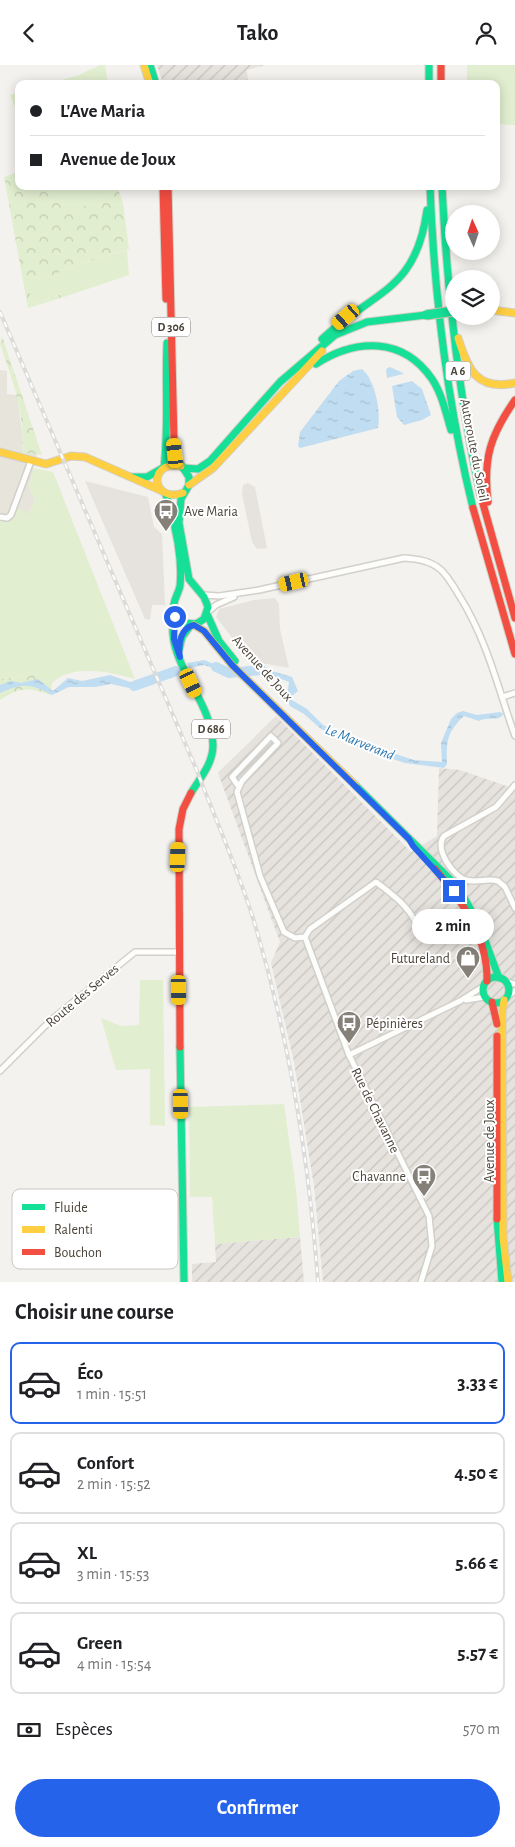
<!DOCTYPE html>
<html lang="fr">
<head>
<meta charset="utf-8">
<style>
  :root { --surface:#fff; --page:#f6f6f6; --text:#202124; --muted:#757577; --line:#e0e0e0; --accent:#2563eb }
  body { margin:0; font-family:"Alegreya Sans",sans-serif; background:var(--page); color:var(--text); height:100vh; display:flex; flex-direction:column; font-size:19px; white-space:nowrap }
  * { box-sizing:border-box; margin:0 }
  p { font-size:16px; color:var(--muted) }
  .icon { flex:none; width:28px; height:28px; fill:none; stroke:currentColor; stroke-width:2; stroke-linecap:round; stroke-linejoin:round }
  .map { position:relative; height:1217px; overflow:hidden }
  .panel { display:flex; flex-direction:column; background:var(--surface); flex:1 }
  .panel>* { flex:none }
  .banner { position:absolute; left:15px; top:15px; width:485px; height:110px; border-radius:10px; box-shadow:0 2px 12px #0003; display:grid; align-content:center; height:110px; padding:0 15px; background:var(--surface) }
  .needle { width:32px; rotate:357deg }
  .buttons { position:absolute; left:445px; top:140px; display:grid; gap:10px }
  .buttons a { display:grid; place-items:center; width:55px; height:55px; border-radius:50%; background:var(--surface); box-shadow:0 2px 12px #0003; font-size:25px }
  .end { position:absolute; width:22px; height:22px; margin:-11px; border:6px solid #2563eb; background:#fff; box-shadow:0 0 0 2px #fff }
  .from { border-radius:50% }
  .bubble { position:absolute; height:35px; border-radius:18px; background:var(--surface); box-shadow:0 2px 12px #0003; font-size:16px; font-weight:700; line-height:35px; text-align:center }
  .car { position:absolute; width:15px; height:30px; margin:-15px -8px; border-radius:6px; box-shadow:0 0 4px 1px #0007; background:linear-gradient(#f5c518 24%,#345 0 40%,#f5c518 0 76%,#345 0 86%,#f5c518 0) }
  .banner b { display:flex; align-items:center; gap:18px; height:48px; font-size:19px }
  .banner b+b { border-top:1px solid var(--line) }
  .banner i { width:12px; height:12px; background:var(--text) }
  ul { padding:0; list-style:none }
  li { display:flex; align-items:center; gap:15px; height:82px; margin:0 10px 8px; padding:0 5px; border:2px solid var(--line); border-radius:10px }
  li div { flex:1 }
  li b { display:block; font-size:19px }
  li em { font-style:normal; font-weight:700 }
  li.current { border-color:var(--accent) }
  li>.icon { width:45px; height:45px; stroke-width:1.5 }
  h2 { padding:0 15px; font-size:22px; line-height:60px }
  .pay { display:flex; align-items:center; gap:12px; height:55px; padding:0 15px; font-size:19px }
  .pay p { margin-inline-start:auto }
  .action { display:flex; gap:10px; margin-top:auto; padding:10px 15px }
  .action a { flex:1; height:58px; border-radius:30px; background:var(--accent); color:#fff; font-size:20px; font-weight:700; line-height:58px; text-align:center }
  header { display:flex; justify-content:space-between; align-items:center; height:65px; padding:0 15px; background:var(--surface); font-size:22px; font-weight:700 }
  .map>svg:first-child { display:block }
</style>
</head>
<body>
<header><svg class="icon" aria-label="back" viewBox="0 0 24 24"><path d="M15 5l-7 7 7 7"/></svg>Tako<svg class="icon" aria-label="person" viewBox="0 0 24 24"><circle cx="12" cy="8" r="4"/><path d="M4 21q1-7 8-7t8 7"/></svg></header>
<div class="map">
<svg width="515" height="1217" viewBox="0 0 515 1217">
  <defs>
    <pattern id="industrial-furrows" width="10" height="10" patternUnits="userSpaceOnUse" patternTransform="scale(1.25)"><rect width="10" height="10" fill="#e6e2de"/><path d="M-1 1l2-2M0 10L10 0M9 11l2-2" fill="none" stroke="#c7c3bf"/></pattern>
    <pattern id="forest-crowns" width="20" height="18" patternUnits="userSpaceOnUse" patternTransform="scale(1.25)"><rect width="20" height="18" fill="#e1eecf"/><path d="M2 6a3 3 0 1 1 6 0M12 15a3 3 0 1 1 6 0" fill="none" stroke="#c3cdb2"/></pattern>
    <pattern id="water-ripples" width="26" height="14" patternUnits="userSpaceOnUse" patternTransform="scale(1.25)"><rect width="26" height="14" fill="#c0ddf1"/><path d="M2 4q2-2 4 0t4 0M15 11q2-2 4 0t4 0" fill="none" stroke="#a6bfcf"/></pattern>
  </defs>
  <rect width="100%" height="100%" fill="#f4f2ee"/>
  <polygon fill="#e7e4dc" points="0,305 7,306 7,329 17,330 23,374 22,388 37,389 29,422 35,434 29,450 10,458 0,454"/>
  <g fill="url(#industrial-furrows)">
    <polygon points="157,0 265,0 247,5 248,19 163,19"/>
    <polygon points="276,651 411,787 437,771 439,703 460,705 515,724 515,1217 323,1217 314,1121 294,997 271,898 280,877 218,708"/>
    <polygon points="300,1172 304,1217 192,1217 192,1199 216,1197 215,1179"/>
  </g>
  <g fill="#e1eecf">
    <polygon points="100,0 105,0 108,19 48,19 79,10"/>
    <polygon points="467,0 515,0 515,60 496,59 496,19 467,19"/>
    <polygon points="19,27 19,53 10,30"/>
    <polygon points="59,121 117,121 118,124 66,151"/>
    <polygon points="127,185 129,210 64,232 61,229 32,239 26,213 55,211 61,205"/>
    <path d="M34 403 53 407 135 614C110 607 73 598 52 618L40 609 0 614V454L10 458 17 443 29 449 35 434 29 422Z"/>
    <polygon points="140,915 163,915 165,1061 150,1060 150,1004 116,1005 101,953 121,961 139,960"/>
    <polygon points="284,1039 296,1124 300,1172 215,1179 212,1132 190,1132 189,1042"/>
  </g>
  <g fill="url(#forest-crowns)">
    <polygon points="19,107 19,121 59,121 66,150 118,124 123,138 129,184 61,205 55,211 27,213 32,239 62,229 64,232 28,243 4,112"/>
    <path d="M2 271 42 390 22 388C26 350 12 314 0 279Z"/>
    <path d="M41 609 52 618 50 630C26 622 21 622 0 635V614Z"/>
  </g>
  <g fill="#e6e3df">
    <polygon points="85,416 148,432 154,462 162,469 165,540 152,540 150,555 145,554"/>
    <polygon points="248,418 255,422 267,483 257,484 252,477 242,429 243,420"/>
    <polygon points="275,533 279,539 280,564 289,603 250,596 216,552 219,544 254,535"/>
  </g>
  <g fill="url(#water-ripples)">
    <polygon points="390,302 403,308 403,309 387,313 386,304"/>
    <path d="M362 304C375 314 381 347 378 363L300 383 298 381 300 367 339 316 353 306Z"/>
    <polygon points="412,316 422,324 431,350 422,355 404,360 397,352 392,321"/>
    <polygon points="204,595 226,604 227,608 204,600 189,603 187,598"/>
    <polygon points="178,601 181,607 164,613 162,609"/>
    <path d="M247 601 266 604 292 612 298 626 292 631V635L307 644 323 660 362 678 414 695 442 697 441 678 451 654 457 648 463 646 477 650 500 647 504 649C497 657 487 651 479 656L464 651C447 667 446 677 447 699L444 703 405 698 363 684 321 664 304 649 290 641 287 633 289 617 259 606 252 609Z"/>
    <path d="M110 610 133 618 146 616 148 621 134 624 111 619 95 622H69L52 630C30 618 23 618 0 628V620L11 616 21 618 38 614 53 626 68 613 82 616Z"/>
  </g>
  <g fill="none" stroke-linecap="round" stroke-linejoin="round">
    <g stroke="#c0ddf1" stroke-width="10">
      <polyline points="216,602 229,608 262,605"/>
      <polyline points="134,621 176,606"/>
    </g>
    <defs>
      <g id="street">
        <polyline points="0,452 7,453 11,450 31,396"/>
        <path d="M204 530 219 531 259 525 404 493C416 494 429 495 440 504 448 511 454 522 460 532 487 575 498 623 515 671"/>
        <polyline points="209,546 216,540 234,532"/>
        <polyline points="502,632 515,628"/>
        <path d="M515 720 496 742 444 771C434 784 453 811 466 815 476 818 488 813 498 816L505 822 515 843"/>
        <polyline points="239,722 232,712 271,671 278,678 242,716 237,727 260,811 284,867 295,873 305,872"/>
        <polyline points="305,872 349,990 429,1151 432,1181 421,1217"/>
        <path d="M305 872 310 864 376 817C396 832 415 846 420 870"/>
        <polyline points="507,917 515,919"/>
        <polyline points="508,931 515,926"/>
        <polyline points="466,935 485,932"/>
        <polyline points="349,990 460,936 484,921"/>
        <polyline points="0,1006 51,955 135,887 178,887"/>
      </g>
      <g id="fast">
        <polyline points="150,0 156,19"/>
        <polyline points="429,0 429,19"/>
        <path d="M430 121C434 230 447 337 473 443"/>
        <path d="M442 121C447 225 458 327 480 428"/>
        <path d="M322 274C374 225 416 227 427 145"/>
        <path d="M316 299C356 273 403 272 432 314 442 329 446 348 451 365"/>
        <polyline points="174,376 178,395 189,412 189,420 181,434 179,458 189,514 204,532 208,542 204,554 196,559 184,558 174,549"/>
        <path d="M164 402C169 361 165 320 167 278"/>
        <polyline points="183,403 198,404 210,396 280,317 335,270 367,257 426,250"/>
        <polyline points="132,412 147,412 161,404"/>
        <path d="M166 430C175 458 183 491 180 521 179 527 175 532 174 539 172 549 172 566 174 577 182 613 212 642 213 680 213 699 200 713 191 728"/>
        <polyline points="207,549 219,576 235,596"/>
        <polyline points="179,585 182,572 191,560"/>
        <polyline points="355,720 459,823 480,862 499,913"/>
        <circle cx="496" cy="925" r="13"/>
        <polyline points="180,982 184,1217"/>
        <polyline points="497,1154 502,1217"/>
      </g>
      <g id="slow">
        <polyline points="144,0 150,19"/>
        <polyline points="491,245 515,248"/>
        <path d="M458 273C468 305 477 326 515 318"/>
        <polyline points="0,387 46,399 71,391 85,392 160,425"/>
        <path d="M181 401C147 395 151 439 183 428"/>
        <polyline points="189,420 213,403 322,286"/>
        <polyline points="194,560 204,566 232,600 355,720"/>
        <polyline points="504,935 502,949 503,1172 508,1217"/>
      </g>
      <g id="jam">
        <polyline points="441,0 441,19"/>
        <polyline points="163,121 166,234"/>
        <polyline points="168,121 174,376"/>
        <polyline points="480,428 515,553"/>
        <path d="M488 437C483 393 490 371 515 335"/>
        <polyline points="473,443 515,589"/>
        <path d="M435 804C462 836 488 872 487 916"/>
        <polyline points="492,937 497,959"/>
        <polyline points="497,971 497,1154"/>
        <polyline points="180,982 179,764 183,744 191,728"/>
      </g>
    </defs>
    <use href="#street" stroke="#d2d0cb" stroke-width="8"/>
    <use href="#fast" stroke="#d3cfc5" stroke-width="9"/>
    <use href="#slow" stroke="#d3cfc5" stroke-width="9"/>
    <use href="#jam" stroke="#d3cfc5" stroke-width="9"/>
    <use href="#street" stroke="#fdfdfc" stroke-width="5"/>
    <use href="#fast" stroke="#16e098" stroke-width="7"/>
    <use href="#slow" stroke="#ffcf43" stroke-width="7"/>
    <use href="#jam" stroke="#f24e42" stroke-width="7"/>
    <defs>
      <path id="rail" d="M0 247 197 706C217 758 240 809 256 863 290 978 309 1097 318 1217"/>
    </defs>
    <use href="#rail" stroke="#dbdbda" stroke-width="4"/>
    <use href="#rail" stroke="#fff" stroke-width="2" stroke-dasharray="5.5" stroke-linecap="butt"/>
    <defs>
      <polyline id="fast-bridge" points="426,250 454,246"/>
    </defs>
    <use href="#fast-bridge" stroke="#ccbfa9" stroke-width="11" stroke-linecap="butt"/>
    <use href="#fast-bridge" stroke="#16e098" stroke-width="9"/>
  </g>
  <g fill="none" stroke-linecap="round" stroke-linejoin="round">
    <path stroke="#2563eb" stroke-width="6" d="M175 552 174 574 180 592C178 580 180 563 194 560L204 566 232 600 409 774 413 781 454 826"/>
  </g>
  <defs>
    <symbol id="bus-pin" viewBox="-11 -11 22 30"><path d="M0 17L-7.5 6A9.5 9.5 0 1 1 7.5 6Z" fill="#868178" stroke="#fff"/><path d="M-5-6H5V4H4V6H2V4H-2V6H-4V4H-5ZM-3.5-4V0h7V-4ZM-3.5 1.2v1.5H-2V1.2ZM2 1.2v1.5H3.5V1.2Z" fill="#fff"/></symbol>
    <symbol id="shop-pin" viewBox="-11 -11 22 30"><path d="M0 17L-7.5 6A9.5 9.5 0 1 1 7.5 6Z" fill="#868178" stroke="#fff"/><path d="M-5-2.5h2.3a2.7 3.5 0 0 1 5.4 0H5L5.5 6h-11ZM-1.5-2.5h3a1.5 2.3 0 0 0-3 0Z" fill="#fff"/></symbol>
  </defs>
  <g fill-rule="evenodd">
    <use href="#bus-pin" x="152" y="432" width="28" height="38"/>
    <use href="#shop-pin" x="454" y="879" width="28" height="38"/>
    <use href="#bus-pin" x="335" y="944" width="28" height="38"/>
    <use href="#bus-pin" x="410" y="1097" width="28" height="38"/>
  </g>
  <g text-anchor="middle" stroke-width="4" stroke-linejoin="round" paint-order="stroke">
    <g fill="#fff" stroke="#817c74" stroke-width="1">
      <rect x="152" y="252.5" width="38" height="19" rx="4"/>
      <rect x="445.5" y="296.5" width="25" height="19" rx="4"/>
      <rect x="192" y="654.5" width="38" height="19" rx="4"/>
    </g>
    <g font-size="12" font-weight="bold" fill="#4b4439">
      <text x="171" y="266">D 306</text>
      <text x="458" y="310">A 6</text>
      <text x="211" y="668">D 686</text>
    </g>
    <g font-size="14" fill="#4b4439" stroke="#fff">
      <text transform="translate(475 385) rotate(79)" y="5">Autoroute du Soleil</text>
      <text transform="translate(263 603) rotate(48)" y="5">Avenue de Joux</text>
      <text transform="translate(82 930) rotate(-40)" y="5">Route des Serves</text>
      <text transform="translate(376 1045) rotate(64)" y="5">Rue de Chavanne</text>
      <text transform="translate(489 1076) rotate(-90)" y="5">Avenue de Joux</text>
    </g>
    <g font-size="14" fill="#4b4439" stroke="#fff" text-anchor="start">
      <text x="184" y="451">Ave Maria</text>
      <text x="450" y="898" text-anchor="end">Futureland</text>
      <text x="366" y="963">Pépinières</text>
      <text x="406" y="1116" text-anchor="end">Chavanne</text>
    </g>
    <g font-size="15" font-style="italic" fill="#2e7ab2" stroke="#fff">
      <text transform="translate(360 677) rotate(22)" y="5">Le Marverand</text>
    </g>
  </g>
  <rect x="12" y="1124" width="166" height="80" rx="8" fill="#fff" stroke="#c9c7c4" stroke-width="1"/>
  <rect x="22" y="1139" width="23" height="6" fill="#16e098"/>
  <rect x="22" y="1161" width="23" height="7" fill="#ffcf43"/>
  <rect x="22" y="1184" width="23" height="6" fill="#f24e42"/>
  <g font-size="14" fill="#4b4439">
    <text x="54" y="1147">Fluide</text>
    <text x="54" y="1169">Ralenti</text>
    <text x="54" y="1192">Bouchon</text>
  </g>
</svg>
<div class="buttons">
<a><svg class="needle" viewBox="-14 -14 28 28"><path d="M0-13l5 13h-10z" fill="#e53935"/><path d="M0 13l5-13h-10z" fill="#757577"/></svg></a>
<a><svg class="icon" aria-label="layers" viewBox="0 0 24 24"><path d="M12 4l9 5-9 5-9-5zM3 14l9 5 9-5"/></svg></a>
</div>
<i class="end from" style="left:175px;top:552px"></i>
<i class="end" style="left:454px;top:826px"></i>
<div class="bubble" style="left:412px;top:844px;width:82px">2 min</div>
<i class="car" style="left:346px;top:252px;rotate:229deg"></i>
<i class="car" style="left:175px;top:388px;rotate:354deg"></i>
<i class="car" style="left:294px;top:517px;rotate:257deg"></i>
<i class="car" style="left:191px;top:618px;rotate:155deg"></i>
<i class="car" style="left:178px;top:792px;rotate:2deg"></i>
<i class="car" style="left:179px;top:925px;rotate:179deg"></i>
<i class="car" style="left:181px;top:1039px;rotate:179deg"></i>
<div class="banner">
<b><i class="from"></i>L'Ave Maria</b>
<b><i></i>Avenue de Joux</b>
</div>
</div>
<section class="panel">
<h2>Choisir une course</h2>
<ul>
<li class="current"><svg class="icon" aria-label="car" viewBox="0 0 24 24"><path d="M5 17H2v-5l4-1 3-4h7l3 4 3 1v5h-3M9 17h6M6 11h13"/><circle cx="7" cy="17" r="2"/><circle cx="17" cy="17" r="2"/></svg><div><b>Éco</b><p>1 min · 15:51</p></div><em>3.33 €</em></li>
<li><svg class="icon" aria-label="car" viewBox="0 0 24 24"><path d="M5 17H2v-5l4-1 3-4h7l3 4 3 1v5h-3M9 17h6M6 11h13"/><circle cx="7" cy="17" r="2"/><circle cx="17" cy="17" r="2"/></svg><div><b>Confort</b><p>2 min · 15:52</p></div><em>4.50 €</em></li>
<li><svg class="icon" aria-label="car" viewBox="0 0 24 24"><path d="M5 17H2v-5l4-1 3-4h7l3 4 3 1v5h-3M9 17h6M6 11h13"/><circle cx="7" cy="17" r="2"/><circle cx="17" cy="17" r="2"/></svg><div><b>XL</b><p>3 min · 15:53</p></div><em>5.66 €</em></li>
<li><svg class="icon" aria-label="car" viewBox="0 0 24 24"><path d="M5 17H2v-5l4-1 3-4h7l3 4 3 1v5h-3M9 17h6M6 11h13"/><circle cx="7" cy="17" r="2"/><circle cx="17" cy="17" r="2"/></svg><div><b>Green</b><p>4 min · 15:54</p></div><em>5.57 €</em></li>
</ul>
<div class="pay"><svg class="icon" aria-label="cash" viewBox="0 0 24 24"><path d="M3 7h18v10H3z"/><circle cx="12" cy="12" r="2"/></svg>Espèces<p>570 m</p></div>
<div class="action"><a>Confirmer</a></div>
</section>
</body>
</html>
